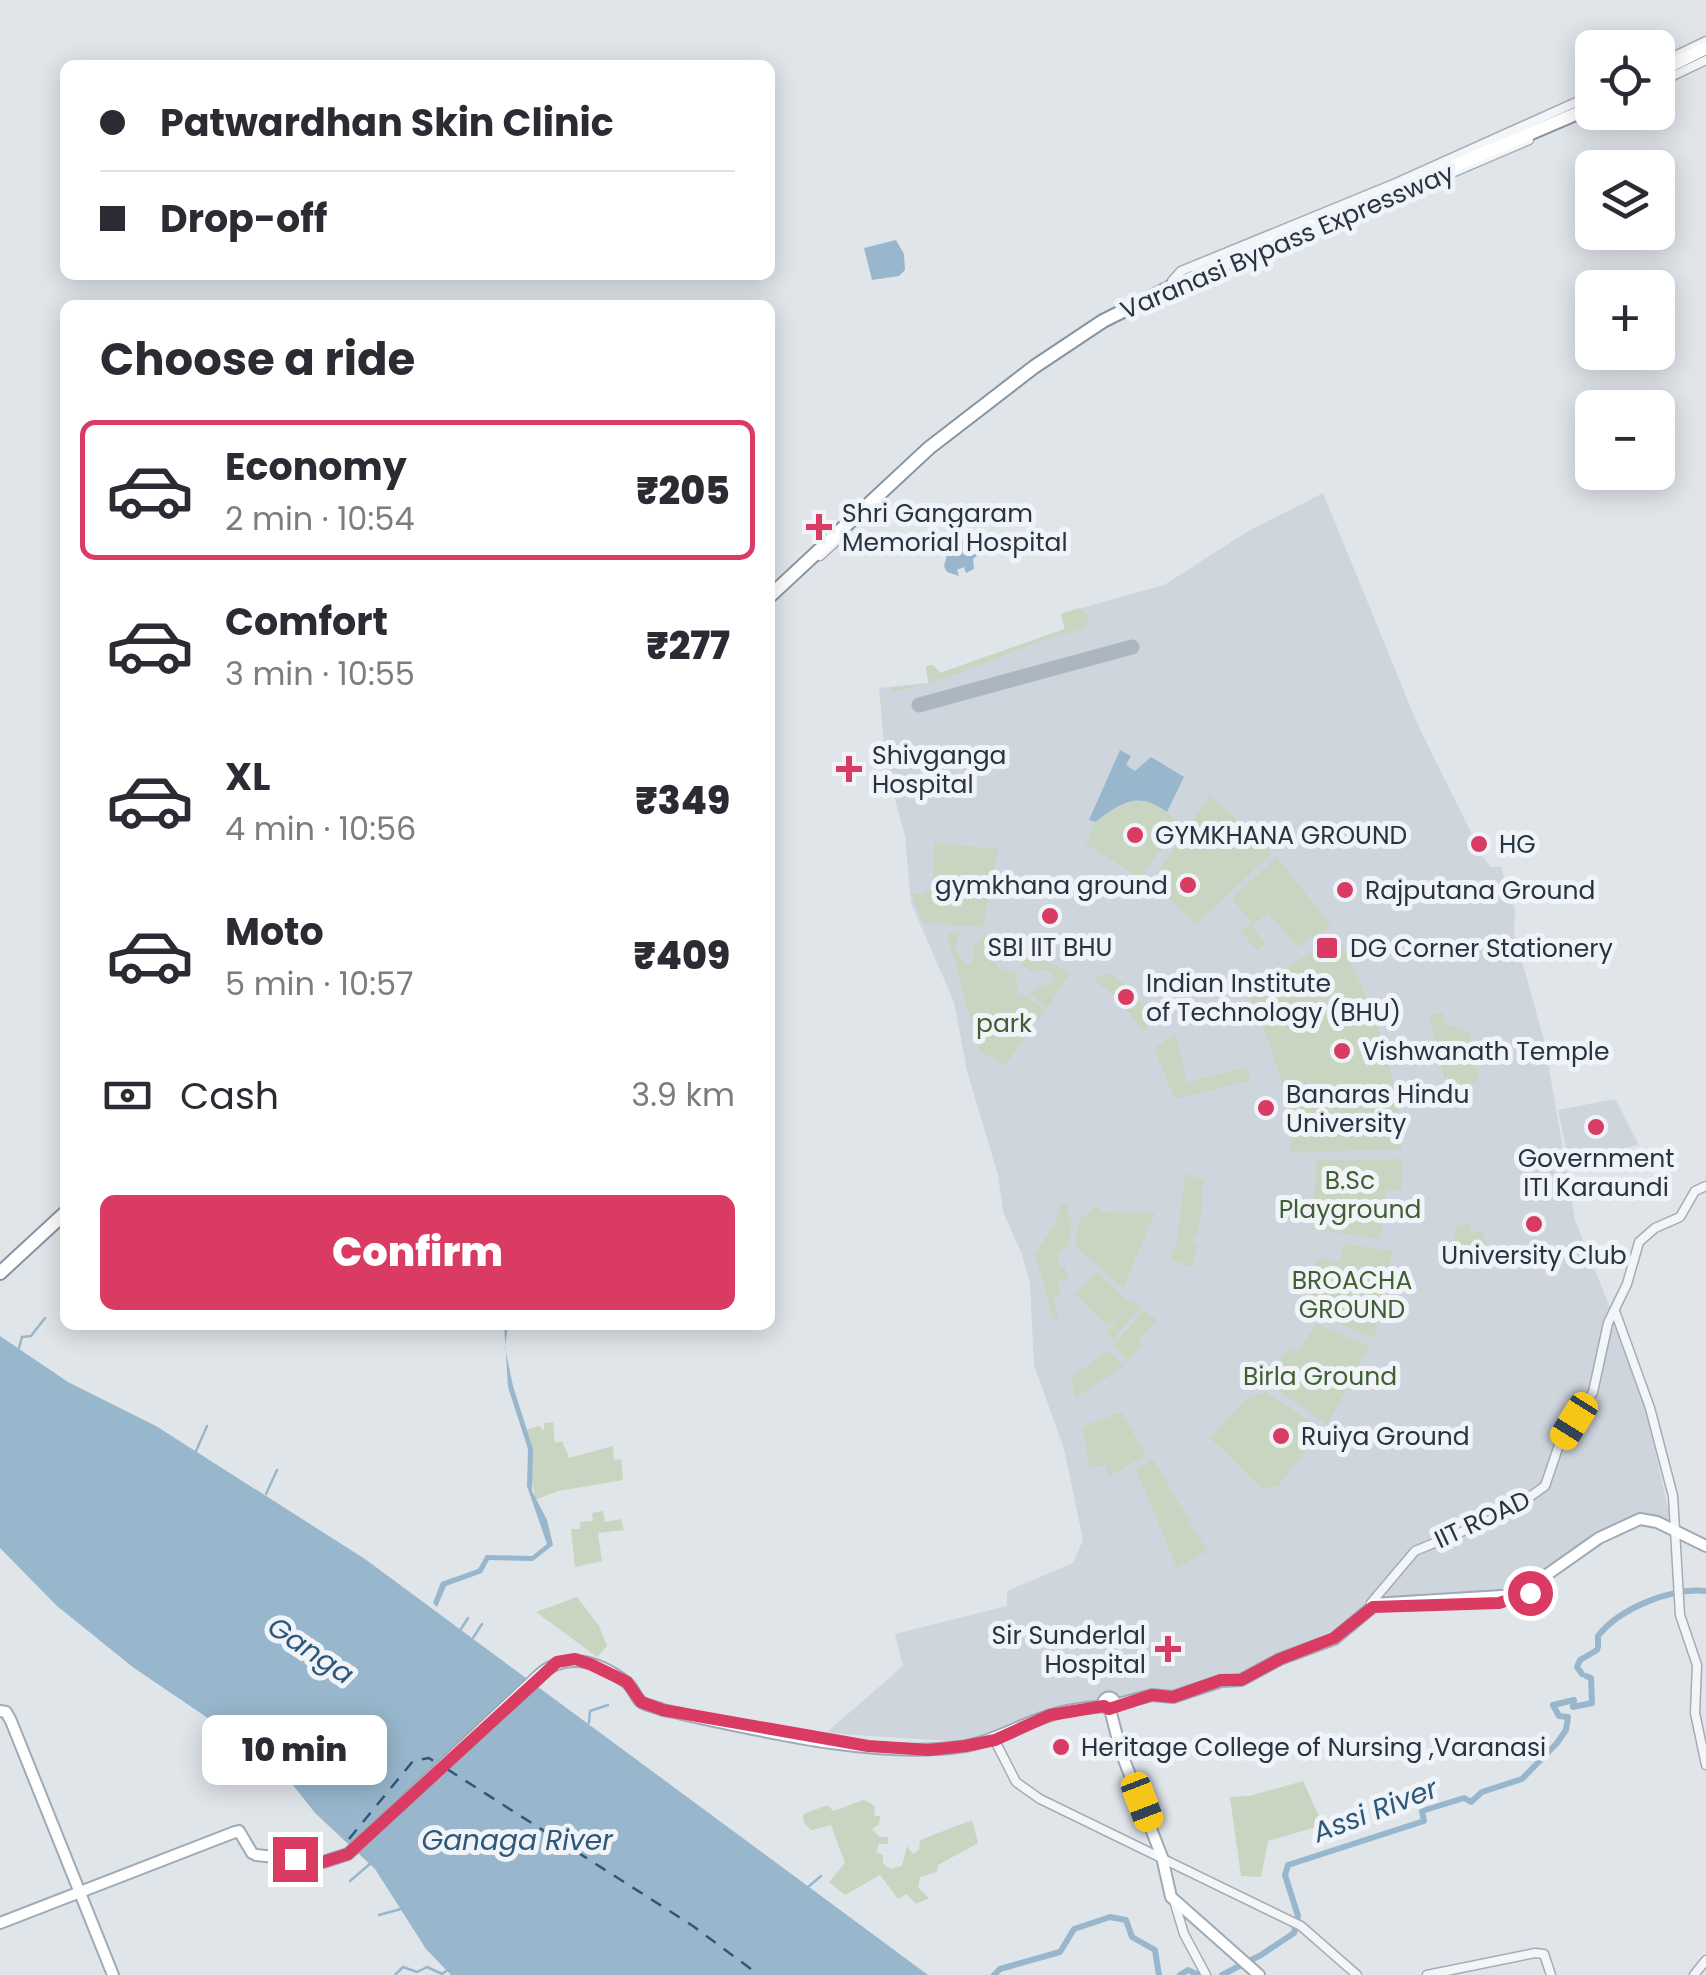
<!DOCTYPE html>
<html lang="en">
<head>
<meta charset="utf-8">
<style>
  :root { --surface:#fff; --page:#f2f2f3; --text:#2b2b33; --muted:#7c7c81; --line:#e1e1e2; --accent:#d93b63 }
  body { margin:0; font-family:Poppins,sans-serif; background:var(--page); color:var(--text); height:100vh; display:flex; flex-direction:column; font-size:38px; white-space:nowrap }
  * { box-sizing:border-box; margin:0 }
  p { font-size:32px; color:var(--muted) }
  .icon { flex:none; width:55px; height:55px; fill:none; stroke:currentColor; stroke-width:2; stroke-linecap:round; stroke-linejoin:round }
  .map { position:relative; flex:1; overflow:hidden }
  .drawer { position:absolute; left:60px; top:300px; width:715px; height:1030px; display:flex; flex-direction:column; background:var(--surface); border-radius:15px; box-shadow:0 5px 25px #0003 }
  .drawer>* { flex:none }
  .hud { position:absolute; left:60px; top:60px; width:715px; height:220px; border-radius:15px; box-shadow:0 5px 25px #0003; display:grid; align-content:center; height:220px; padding:0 40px; background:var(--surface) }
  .controls { position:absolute; left:1575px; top:30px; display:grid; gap:20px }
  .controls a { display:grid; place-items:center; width:100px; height:100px; border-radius:15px; background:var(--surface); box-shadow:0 5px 25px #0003; font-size:50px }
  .end { position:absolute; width:45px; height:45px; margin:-22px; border:12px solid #d93b63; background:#fff; box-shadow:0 0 0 5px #fff }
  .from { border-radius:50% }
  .bubble { position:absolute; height:70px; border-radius:15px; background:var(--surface); box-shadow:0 5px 25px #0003; font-size:32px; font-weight:800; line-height:70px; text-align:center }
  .car { position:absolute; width:30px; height:60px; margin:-30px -15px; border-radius:12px; box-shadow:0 0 8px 2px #0007; background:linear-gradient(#f5c518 24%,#345 0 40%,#f5c518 0 76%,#345 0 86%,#f5c518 0) }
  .hud b { display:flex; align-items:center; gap:35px; height:95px; font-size:38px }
  .hud b+b { border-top:2px solid var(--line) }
  .hud i { width:25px; height:25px; background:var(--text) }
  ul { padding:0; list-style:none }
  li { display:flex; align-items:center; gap:30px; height:140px; margin:0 20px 15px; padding:0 20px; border:5px solid transparent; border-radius:15px }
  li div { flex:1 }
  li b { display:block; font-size:38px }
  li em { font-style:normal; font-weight:800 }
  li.on { border-color:var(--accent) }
  li>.icon { width:90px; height:90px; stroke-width:1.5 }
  h2 { padding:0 40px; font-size:45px; line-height:120px }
  .pay { display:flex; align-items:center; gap:25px; height:110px; padding:0 40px; font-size:38px }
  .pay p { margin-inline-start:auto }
  .action { display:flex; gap:20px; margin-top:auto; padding:20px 40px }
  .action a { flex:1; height:115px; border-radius:15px; background:var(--accent); color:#fff; font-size:40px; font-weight:800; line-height:115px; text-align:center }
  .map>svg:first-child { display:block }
</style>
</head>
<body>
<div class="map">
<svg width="1706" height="1975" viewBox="0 0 1706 1975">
  <rect width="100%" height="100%" fill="#e0e5ea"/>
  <g fill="#ced5dd">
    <polygon points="1323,493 1417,723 1483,857 1491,867 1501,867 1515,909 1514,932 1545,1044 1575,1220 1641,1386 1672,1527 1632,1518 1622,1522 1514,1594 1368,1600 1349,1623 1239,1675 1172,1691 1151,1691 1116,1703 1049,1711 975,1737 948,1741 826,1733 903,1666 895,1634 1007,1606 1007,1591 1073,1563 1083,1540 1064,1449 1034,1365 1030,1284 1022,1254 1003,1212 998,1175 967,1071 954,1002 911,903 905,836 886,767 879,688 928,683 926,666 933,665 940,673 1065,629 1061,614 1164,585 1247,532"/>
    <polygon points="1615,1099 1639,1145 1601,1153 1590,1149 1567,1154 1558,1110"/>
  </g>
  <g fill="#c8d5c1">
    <path d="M1079 608 1090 617 1084 629C1018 643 958 681 891 692V688L929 683 926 666 933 665 940 673 1065 629 1061 614Z"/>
    <polygon points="1210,795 1272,853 1196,924 1159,889 1163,881 1156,875"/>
    <polygon points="1125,801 1154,803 1180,823 1140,878 1086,844 1095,822"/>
    <polygon points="934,843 998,849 983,927 923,923 911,893 924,895 933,885"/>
    <polygon points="1277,857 1331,926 1298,947 1268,913 1252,926 1266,944 1257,950 1241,932 1252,924 1232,898"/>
    <polygon points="947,933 958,934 955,949 966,965 974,963 973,944 981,942 982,934 1007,941 1004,947 997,949 996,965 1003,971 1016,973 1018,996 1025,995 1045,1010 1005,1066 979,1050"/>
    <path d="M1338 937C1374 1004 1397 1072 1402 1149L1291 1153C1290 1094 1272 1043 1246 991Z"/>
    <polygon points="1017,947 1070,973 1047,1008 1028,993 1053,981 1052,975 1046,970 1033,972 1021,965 1025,958"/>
    <path d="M1106 973C1121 976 1148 1006 1150 1021L1144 1032 1117 998 1093 979Z"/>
    <polygon points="1442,1012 1446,1024 1468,1032 1479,1082 1447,1089 1429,1016"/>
    <polygon points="1175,1033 1187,1083 1246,1067 1251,1080 1175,1099 1154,1049"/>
    <polygon points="1402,1159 1402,1190 1386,1189 1380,1239 1312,1229 1317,1160"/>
    <polygon points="1185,1174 1205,1180 1200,1192 1203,1199 1197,1235 1192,1239 1197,1246 1191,1267 1170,1259 1177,1242"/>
    <polygon points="1068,1202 1067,1214 1072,1221 1068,1245 1057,1254 1059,1266 1065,1267 1068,1276 1064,1284 1063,1280 1058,1282 1060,1294 1053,1298 1059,1316 1054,1320 1035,1254 1056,1222 1062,1203"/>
    <polygon points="1099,1205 1101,1212 1155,1213 1123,1288 1075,1246 1079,1220"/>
    <polygon points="1470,1222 1470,1232 1484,1232 1487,1259 1512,1251 1510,1266 1453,1254 1456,1227"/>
    <polygon points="1344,1244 1393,1251 1374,1338 1305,1309 1317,1258 1340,1262"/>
    <polygon points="1097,1272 1130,1304 1133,1301 1141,1306 1113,1340 1106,1332 1130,1305 1107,1326 1075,1294"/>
    <polygon points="1144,1310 1157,1320 1140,1338 1141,1345 1128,1361 1113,1345"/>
    <polygon points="1316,1324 1370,1346 1327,1425 1266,1381 1288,1348 1298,1352"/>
    <path d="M1108 1351 1124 1366C1106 1378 1093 1386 1075 1398L1071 1377Z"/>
    <polygon points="1266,1392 1314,1424 1315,1439 1279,1485 1264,1490 1210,1438 1247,1398"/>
    <polygon points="1121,1412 1146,1455 1108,1477 1106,1465 1090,1467 1082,1427"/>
    <polygon points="553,1422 555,1443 562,1441 569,1458 613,1446 614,1460 621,1459 623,1480 558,1491 535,1500 525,1430 539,1426 544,1431 544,1423"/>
    <polygon points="1153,1459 1207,1551 1177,1568 1136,1469"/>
    <polygon points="603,1511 605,1522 621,1519 624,1530 598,1533 602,1561 575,1567 571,1529 580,1529 580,1522 593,1521 592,1513"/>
    <polygon points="577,1597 599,1626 607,1646 597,1657 536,1612"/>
    <polygon points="1303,1781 1323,1825 1268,1841 1261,1877 1241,1876 1230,1797 1249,1796"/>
    <polygon points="864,1800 875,1806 874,1816 880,1816 879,1824 872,1829 880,1837 888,1837 888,1844 879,1844 876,1852 883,1855 883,1863 890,1869 902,1866 907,1846 913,1854 919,1850 920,1840 972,1820 978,1843 938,1865 937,1872 920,1877 918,1887 929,1898 916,1904 907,1894 898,1899 880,1875 845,1895 829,1882 845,1863 831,1825 811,1830 804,1823 803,1814 828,1805 833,1811"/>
  </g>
  <g fill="#98b7cd">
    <polygon points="896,240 904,254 905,270 899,276 872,280 864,248"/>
    <polygon points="986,535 990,545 973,559 974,569 966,573 964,567 957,570 959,576 947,572 944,566 950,544"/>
    <path d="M1120 750 1131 756 1126 765 1135 771 1151 757 1184 777 1167 812C1137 790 1121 803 1095 822L1089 820Z"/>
    <polygon points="504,1325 508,1325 505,1348 513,1386 533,1449 532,1491 547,1520 553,1545 533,1561 489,1560 482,1573 446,1586 437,1607 433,1603 441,1582 478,1569 486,1555 532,1556 547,1544 527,1486 528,1449 508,1387"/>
    <polygon points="0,1336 68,1382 156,1426 365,1559 928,1975 451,1975 426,1949 375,1869 315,1813 268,1753 252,1748 134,1668 57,1606 0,1548"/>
  </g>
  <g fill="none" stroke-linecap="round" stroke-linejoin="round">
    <g stroke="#98b7cd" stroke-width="2.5">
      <polyline points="19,1348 22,1337 31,1336 45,1318"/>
      <polyline points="196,1451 207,1426"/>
      <polyline points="266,1494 277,1470"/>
      <polyline points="461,1629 468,1618"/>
      <polyline points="473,1638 482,1624"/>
      <polyline points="589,1723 590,1711 608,1705"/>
      <polyline points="350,1881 371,1863"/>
      <polyline points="808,1887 821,1876"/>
      <polyline points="379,1915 401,1909"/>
      <polyline points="395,1975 403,1967 417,1972 427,1967 442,1974 449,1969"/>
    </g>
    <g stroke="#98b7cd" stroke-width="6">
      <path d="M1598 1647V1636C1619 1609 1671 1587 1706 1591"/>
      <polyline points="1582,1674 1577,1667 1580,1660 1597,1650"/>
      <polyline points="994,1975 1000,1969 1060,1952 1074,1929 1110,1917 1126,1920 1132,1937 1155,1950 1159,1975"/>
      <polyline points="1180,1975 1188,1970 1199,1975"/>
      <polyline points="1222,1975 1261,1955 1294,1933 1298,1916 1285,1875 1288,1865 1424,1821 1422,1811 1464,1798 1471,1802 1482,1792 1522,1779 1557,1743 1566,1730 1568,1717 1559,1716 1553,1705 1574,1700 1573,1707 1592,1703 1591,1678 1586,1676"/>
    </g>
    <g stroke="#2e587b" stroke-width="2.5" stroke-dasharray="12 10" stroke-linecap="butt">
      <polyline points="447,1769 693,1926 759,1975"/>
      <polyline points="349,1839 413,1761 429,1758 440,1765"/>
    </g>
    <polyline stroke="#acb6c0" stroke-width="15" points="919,705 1132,647"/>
    <defs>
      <g id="minor">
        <polyline points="1658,64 1706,41"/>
        <polyline points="1658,83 1706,60"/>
        <polyline points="1248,260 1529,140"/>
        <polyline points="1172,281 1181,271 1396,183 1592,95"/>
        <polyline points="820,556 846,532"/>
        <polyline points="1615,1311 1650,1408 1673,1496 1680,1615 1697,1665 1695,1713 1706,1765"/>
        <polyline points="1371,1603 1415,1551 1507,1513 1545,1486 1559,1445 1593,1392 1608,1323 1627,1284 1639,1242 1655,1228 1680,1217 1695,1191 1706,1186"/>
        <polyline points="993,1737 1016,1782 1040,1799 1301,1926 1357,1975"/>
        <polyline points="1175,1904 1184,1934 1206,1975"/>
        <polyline points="1427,1975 1535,1953 1544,1954 1551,1975"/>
        <polyline points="1694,1975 1706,1960"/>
      </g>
      <g id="major">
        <polyline points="1373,1604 1518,1595 1599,1538 1640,1519 1657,1522 1706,1546"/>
        <circle cx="1109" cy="1703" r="5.5"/>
        <polyline points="1114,1705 1152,1695 1173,1697 1221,1681 1241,1680 1280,1659 1334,1639 1370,1609"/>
        <polyline points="1110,1709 1121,1752 1162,1857 1171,1897 1259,1975"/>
        <polyline points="0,1711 6,1712 11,1721 113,1975"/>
        <path d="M256 1855 323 1862 348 1854 539 1675C566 1651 598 1661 626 1682 633 1687 635 1696 640 1701 645 1706 657 1707 663 1710 750 1728 869 1759 958 1747 992 1743 1018 1725 1051 1715 1068 1709 1086 1708 1104 1706"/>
        <polyline points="0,1923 235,1832 239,1831 252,1853"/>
      </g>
      <g id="highway">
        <polyline points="1658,72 1706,48"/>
        <polyline points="770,596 929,448 1034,367 1103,321 1173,286 1592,107"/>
        <polyline points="0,1273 65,1213"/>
      </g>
    </defs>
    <use href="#minor" stroke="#a5acb5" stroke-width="11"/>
    <use href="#major" stroke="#9eabb7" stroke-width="14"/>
    <use href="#highway" stroke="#8694a2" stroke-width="16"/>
    <use href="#minor" stroke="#f3f6f8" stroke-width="8"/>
    <use href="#major" stroke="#fff" stroke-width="10"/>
    <use href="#highway" stroke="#fff" stroke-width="12"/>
  </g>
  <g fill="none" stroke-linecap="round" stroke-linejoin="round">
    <polyline stroke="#d93b63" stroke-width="12" points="295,1859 323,1862 348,1854 557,1662 575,1659 590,1664 627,1682 641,1702 663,1710 868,1746 929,1750 965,1746 995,1740 1050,1715 1104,1706 1109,1709 1152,1695 1173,1697 1221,1680 1241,1680 1280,1659 1334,1638 1373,1607 1499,1603 1530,1593"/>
  </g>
  <g fill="#d93b63" stroke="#f0f4f8" stroke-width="4">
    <path d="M814 512h10v10h10v10h-10v10h-10v-10h-10v-10h10z"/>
    <path d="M844 754h10v10h10v10h-10v10h-10v-10h-10v-10h10z"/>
    <circle cx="1135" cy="835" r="10"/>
    <circle cx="1479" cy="844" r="10"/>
    <circle cx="1188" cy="885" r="10"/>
    <circle cx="1345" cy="890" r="10"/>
    <circle cx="1050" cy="916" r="10"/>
    <rect x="1315" y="936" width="24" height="24" rx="5"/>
    <circle cx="1126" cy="997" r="10"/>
    <circle cx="1342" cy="1051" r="10"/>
    <circle cx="1266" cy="1108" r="10"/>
    <circle cx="1596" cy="1127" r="10"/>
    <circle cx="1534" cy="1224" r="10"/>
    <circle cx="1281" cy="1436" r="10"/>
    <path d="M1163 1634h10v10h10v10h-10v10h-10v-10h-10v-10h10z"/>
    <circle cx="1061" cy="1747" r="10"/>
  </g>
  <g text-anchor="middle" stroke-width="10" stroke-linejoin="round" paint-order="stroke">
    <g font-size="25" fill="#273443" stroke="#f0f4f8">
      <text transform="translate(1287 241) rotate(-23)" y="9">Varanasi Bypass Expressway</text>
      <text transform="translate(1482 1519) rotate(-25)" y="9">IIT ROAD</text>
    </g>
    <g font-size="25" fill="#273443" stroke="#f0f4f8" text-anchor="start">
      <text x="842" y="522">Shri Gangaram<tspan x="842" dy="29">Memorial Hospital</tspan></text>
      <text x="872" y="764">Shivganga<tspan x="872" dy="29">Hospital</tspan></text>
      <text x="1155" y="844">GYMKHANA GROUND</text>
      <text x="1499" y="853">HG</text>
      <text x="1168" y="894" text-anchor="end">gymkhana ground</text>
      <text x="1365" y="899">Rajputana Ground</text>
      <text x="1050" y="956" text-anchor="middle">SBI IIT BHU</text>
      <text x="1350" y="957">DG Corner Stationery</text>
      <text x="1146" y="992">Indian Institute<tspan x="1146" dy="29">of Technology (BHU)</tspan></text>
      <text x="1362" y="1060">Vishwanath Temple</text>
      <text x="1286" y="1103">Banaras Hindu<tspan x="1286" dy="29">University</tspan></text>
      <text x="1596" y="1167" text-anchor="middle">Government<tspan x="1596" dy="29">ITI Karaundi</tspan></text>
      <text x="1534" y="1264" text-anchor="middle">University Club</text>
      <text x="1301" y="1445">Ruiya Ground</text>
      <text x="1146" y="1644" text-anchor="end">Sir Sunderlal<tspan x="1146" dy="29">Hospital</tspan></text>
      <text x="1081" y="1756">Heritage College of Nursing ,Varanasi</text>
    </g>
    <g font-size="25" fill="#406033" stroke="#f0f4f8">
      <text x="1004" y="1032">park</text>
      <text x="1350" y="1189">B.Sc<tspan x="1350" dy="29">Playground</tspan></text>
      <text x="1352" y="1289">BROACHA<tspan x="1352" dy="29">GROUND</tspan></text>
      <text x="1320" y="1385">Birla Ground</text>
    </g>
    <g font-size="28" font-style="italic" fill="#2e587b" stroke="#f0f4f8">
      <text transform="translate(311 1650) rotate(34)" y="10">Ganga</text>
      <text transform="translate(1375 1810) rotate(-21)" y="10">Assi River</text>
      <text x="517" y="1850">Ganaga River</text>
    </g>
  </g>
</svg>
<div class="controls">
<a><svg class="icon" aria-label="locate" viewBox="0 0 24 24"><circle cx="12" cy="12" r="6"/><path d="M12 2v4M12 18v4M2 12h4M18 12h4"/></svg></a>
<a><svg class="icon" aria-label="layers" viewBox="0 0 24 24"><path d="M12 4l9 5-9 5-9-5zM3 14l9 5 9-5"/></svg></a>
<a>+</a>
<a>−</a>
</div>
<i class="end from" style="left:1530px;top:1593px"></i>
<i class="end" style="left:295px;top:1859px"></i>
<div class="bubble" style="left:202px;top:1715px;width:185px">10 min</div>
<i class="car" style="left:1574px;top:1421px;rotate:212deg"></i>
<i class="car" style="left:1142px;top:1802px;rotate:159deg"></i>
<div class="hud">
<b><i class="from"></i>Patwardhan Skin Clinic</b>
<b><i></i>Drop-off</b>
</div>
<section class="drawer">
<h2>Choose a ride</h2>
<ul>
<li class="on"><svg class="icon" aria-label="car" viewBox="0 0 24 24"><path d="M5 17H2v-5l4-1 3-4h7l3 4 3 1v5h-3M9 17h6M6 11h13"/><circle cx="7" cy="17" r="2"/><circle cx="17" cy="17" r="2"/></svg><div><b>Economy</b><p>2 min · 10:54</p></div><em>₹205</em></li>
<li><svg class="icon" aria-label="car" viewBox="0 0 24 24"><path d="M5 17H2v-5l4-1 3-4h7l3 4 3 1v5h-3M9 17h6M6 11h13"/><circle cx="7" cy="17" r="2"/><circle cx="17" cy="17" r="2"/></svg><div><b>Comfort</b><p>3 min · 10:55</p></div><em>₹277</em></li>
<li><svg class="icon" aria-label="car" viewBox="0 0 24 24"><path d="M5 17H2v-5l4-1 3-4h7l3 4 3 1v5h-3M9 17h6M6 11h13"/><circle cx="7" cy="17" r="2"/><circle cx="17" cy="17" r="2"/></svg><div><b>XL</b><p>4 min · 10:56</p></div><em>₹349</em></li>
<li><svg class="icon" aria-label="car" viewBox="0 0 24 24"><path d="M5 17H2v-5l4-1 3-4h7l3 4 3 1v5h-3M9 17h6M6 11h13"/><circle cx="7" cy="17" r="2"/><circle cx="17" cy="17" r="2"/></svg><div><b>Moto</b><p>5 min · 10:57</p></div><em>₹409</em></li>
</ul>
<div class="pay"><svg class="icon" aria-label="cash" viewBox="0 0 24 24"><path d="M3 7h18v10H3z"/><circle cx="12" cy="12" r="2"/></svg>Cash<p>3.9 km</p></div>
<div class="action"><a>Confirm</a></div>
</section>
</div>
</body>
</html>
